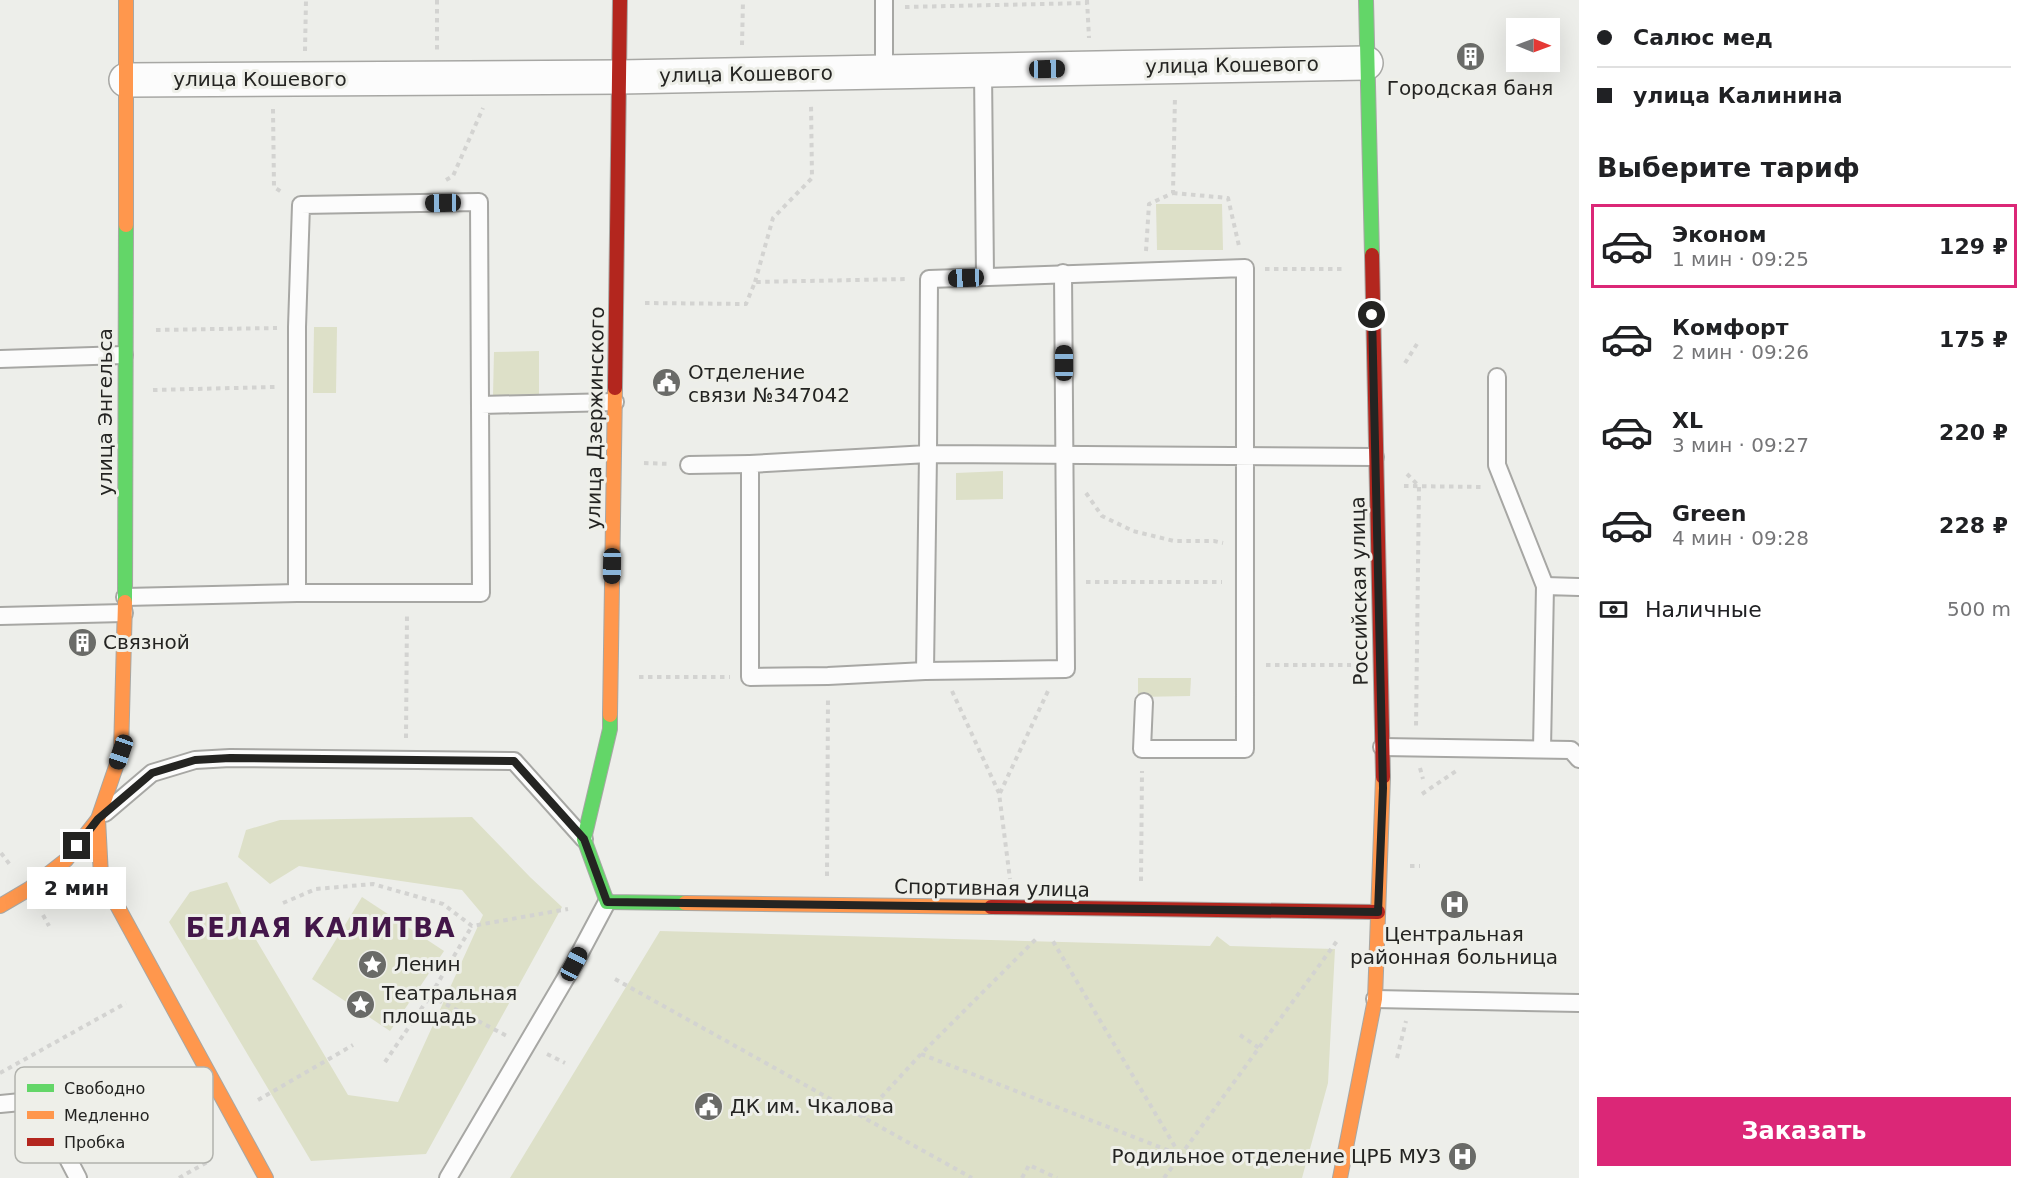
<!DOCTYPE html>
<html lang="ru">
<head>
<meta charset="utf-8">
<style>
  :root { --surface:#fff; --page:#f6f6f6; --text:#202124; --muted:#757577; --line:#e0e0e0; --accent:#db2777 }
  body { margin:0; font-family:"DejaVu Sans",sans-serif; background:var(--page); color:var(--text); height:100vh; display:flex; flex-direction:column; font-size:22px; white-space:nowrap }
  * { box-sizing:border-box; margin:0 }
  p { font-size:20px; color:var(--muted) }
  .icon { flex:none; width:33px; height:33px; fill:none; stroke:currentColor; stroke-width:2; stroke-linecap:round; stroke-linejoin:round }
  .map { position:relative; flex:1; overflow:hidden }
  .side { display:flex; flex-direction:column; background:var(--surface); width:450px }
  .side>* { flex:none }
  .top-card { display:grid; align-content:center; height:132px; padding:0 18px; background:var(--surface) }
  .needle { width:39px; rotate:91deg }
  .controls { position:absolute; left:1506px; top:18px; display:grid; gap:12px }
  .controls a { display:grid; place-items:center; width:54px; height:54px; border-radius:0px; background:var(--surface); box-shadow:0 6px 24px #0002; font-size:30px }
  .end { position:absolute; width:27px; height:27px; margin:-14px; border:8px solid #242422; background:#fff; box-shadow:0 0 0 3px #fff }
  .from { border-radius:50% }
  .bubble { position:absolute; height:42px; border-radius:0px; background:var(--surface); box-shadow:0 6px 24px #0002; font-size:20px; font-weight:700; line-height:42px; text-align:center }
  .car { position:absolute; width:18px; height:36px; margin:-18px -9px; border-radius:8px; box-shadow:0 0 4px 2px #0007; background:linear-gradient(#222 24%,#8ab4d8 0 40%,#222 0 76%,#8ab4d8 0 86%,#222 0) }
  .top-card b { display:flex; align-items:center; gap:21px; height:57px; font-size:22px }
  .top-card b+b { border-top:2px solid var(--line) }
  .top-card i { width:15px; height:15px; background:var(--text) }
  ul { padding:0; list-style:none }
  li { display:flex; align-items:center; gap:18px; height:84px; margin:0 12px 9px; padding:0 6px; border:3px solid transparent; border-radius:0px }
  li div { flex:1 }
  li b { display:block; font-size:22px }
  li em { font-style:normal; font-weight:700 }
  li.active { border-color:var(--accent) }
  li>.icon { width:54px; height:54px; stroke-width:1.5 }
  h2 { padding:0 18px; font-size:27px; line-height:72px }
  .pay { display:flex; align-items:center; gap:15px; height:66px; padding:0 18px; font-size:22px }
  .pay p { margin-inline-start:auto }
  .cta { display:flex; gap:12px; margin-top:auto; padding:12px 18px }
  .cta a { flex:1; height:69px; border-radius:0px; background:var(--accent); color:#fff; font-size:24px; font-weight:700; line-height:69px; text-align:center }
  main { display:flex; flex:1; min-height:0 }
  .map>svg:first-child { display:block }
</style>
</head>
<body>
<main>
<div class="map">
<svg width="1579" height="1178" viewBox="0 0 1579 1178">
  <rect width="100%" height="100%" fill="#edeeea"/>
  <g fill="#dde0c8">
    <polygon points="1156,204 1222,204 1223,250 1157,250"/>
    <polygon points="314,327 337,327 336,393 313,393"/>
    <polygon points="539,351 539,395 493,396 494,352"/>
    <polygon points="1003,471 1003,499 956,500 956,473"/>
    <polygon points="1138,678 1191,678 1190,696 1138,697"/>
    <polygon points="472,817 530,877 562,907 426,1154 311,1161 169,922 190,892 227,882 245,921 348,1095 398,1102 483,915 462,890 299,866 270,884 238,857 246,830 280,820"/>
    <polygon points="362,897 444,951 390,1031 312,979"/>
    <polygon points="660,931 1210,946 1217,936 1230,946 1335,949 1328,1083 1302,1178 510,1178"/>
  </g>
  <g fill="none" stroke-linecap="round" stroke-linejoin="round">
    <defs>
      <g id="lane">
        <polyline points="884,0 884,72"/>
        <polyline points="983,70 985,277"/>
        <polyline points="0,359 124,355"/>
        <polyline points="1497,377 1497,465 1545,586"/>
        <polyline points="689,465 750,464"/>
        <polyline points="297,593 297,327 301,205 479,202 480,405"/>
        <polyline points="125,597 297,593 481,593 480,405 615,402"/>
        <polyline points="0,616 124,613"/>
        <polyline points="925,671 1066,669 1063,273"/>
        <path d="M1144 702 1142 749H1245C1244 589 1245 429 1245 268L929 279 928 454 750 464V677L828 676 925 671 928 454C1077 454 1226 457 1375 457"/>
        <polyline points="1382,747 1571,750 1579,759"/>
        <polyline points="1542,749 1545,586 1579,587"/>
        <polyline points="105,813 152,773 195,760 230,758 514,761 584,839"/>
        <polyline points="1375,999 1579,1003"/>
        <polyline points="0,1104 21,1102 41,1107 78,1178"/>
        <polyline points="448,1178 574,964 607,902"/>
      </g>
      <polyline id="street" points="126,80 620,77 1366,63"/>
      <g id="fast">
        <polyline points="1366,0 1372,255"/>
        <polyline points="125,602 126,225"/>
        <polyline points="610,715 610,729 584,839 607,902 685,903"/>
      </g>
      <g id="slow">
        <polyline points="126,225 126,0"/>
        <polyline points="610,715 615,388"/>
        <polyline points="98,819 101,876 266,1178"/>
        <polyline points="685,903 991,907"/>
        <polyline points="0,906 29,889 66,860 98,819 121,752 125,602"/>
        <polyline points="1340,1178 1375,999 1383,777"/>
      </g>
      <g id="jam">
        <polyline points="1372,255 1383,777"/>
        <polyline points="615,388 620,0"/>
        <polyline points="991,907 1378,912"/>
      </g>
    </defs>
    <use href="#lane" stroke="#a7a7a4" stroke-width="20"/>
    <use href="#street" stroke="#a7a7a4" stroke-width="36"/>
    <use href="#fast" stroke="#a7a7a4" stroke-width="16"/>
    <use href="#slow" stroke="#a7a7a4" stroke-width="16"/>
    <use href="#jam" stroke="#a7a7a4" stroke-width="16"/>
    <g stroke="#d3d3d1" stroke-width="4" stroke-dasharray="4.5 4.5" stroke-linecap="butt">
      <polyline points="437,0 437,50"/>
      <polyline points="1087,0 1089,38"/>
      <polyline points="905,7 1087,3"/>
      <polyline points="742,45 743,0"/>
      <polyline points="305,51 306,0"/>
      <polyline points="273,109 274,187 283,193"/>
      <polyline points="446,180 453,176 483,108"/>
      <polyline points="1173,193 1228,198 1239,246"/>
      <polyline points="1146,251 1149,204 1173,193 1175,96"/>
      <polyline points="1265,269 1342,269"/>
      <polyline points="755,282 773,218 812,178 811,103"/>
      <polyline points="645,303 746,304 755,282 907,279"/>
      <polyline points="156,330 277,328"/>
      <polyline points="1405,363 1417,344"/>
      <polyline points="153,390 275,387"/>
      <polyline points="644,463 670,464"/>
      <polyline points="1407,474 1419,486 1416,728"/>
      <polyline points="1404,486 1484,487"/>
      <polyline points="1086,493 1102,516 1133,531 1174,541 1214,541 1223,543"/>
      <polyline points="1086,582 1222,582"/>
      <polyline points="1266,665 1351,665"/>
      <polyline points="639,677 730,677"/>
      <polyline points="952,691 999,793 1010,879"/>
      <polyline points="406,738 407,614"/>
      <polyline points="1420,768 1423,779"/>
      <polyline points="1000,793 1048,691"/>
      <polyline points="1422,794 1456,771"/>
      <polyline points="1,853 11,866"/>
      <polyline points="1410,866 1420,866"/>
      <polyline points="827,876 828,698"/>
      <polyline points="1141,881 1142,771"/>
      <polyline points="283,903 316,889 373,884 443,904 472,926 568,909"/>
      <polyline points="43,915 49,926"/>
      <polyline points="615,979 972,1178"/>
      <polyline points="430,996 507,1036"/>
      <polyline points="1240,1035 1259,1048"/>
      <polyline points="547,1054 565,1063"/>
      <polyline points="921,1054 1180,1155 1051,938"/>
      <polyline points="1397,1058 1406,1021"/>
      <polyline points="385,1062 430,996 472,926"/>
      <polyline points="0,1073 126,1003"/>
      <polyline points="258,1100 353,1045"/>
      <polyline points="863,1117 921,1054 1036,939"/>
      <polyline points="195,1134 207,1128"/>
      <polyline points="179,1178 209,1161"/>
      <polyline points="1022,1178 1029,1165 1057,1178"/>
      <polyline points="1164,1178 1337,941"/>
    </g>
    <use href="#lane" stroke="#fcfcfc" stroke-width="16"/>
    <use href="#street" stroke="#fcfcfc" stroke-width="33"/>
    <use href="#fast" stroke="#63d668" stroke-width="14"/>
    <use href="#slow" stroke="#ff974d" stroke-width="14"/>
    <use href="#jam" stroke="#b3261e" stroke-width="14"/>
  </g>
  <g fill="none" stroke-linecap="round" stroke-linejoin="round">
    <polyline stroke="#242422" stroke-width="8" points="77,846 98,819 152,773 195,760 230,758 514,761 584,839 607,902 1378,912 1383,788 1372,315"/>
  </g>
  <defs>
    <symbol id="building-disc" viewBox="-11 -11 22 22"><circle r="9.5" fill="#6a6b68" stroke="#eeefe9"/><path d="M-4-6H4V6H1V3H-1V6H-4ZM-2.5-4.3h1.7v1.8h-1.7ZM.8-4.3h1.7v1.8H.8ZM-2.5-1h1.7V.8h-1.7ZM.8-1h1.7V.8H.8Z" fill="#fff"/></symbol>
    <symbol id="civic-disc" viewBox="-11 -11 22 22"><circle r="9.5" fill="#6a6b68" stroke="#eeefe9"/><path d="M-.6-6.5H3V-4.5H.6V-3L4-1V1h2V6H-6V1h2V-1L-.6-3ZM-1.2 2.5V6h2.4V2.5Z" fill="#fff"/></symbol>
    <symbol id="hospital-disc" viewBox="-11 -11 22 22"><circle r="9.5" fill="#6a6b68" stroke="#eeefe9"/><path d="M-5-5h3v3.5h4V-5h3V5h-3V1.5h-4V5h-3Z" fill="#fff"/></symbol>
    <symbol id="sight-disc" viewBox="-11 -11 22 22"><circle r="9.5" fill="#6a6b68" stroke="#eeefe9"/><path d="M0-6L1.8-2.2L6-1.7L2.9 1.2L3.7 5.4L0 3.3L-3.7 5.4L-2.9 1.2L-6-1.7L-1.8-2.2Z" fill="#fff"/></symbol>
  </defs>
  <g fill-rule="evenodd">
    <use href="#building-disc" x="1454" y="40" width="33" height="33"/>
    <use href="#civic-disc" x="650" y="366" width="33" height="33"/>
    <use href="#building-disc" x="66" y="626" width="33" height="33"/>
    <use href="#hospital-disc" x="1438" y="888" width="33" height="33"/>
    <use href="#sight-disc" x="356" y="948" width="33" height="33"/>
    <use href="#sight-disc" x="344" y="988" width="33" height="33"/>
    <use href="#civic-disc" x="692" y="1090" width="33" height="33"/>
    <use href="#hospital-disc" x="1446" y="1140" width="33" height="33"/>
  </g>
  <g text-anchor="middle" stroke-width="6" stroke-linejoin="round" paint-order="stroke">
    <g font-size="20" fill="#242422" stroke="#eeefe9">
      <text transform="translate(1232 65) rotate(-1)" y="7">улица Кошевого</text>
      <text transform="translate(746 74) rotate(-1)" y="7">улица Кошевого</text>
      <text x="260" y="86">улица Кошевого</text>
      <text transform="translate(105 412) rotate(-90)" y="7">улица Энгельса</text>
      <text transform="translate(595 418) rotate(-89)" y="7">улица Дзержинского</text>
      <text transform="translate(1359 591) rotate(-91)" y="7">Российская улица</text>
      <text transform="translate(992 888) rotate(1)" y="7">Спортивная улица</text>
    </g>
    <g font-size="20" fill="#242422" stroke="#eeefe9" text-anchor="start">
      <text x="1470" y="95" text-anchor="middle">Городская баня</text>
      <text x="688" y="379">Отделение<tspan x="688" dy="23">связи №347042</tspan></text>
      <text x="103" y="649">Связной</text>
      <text x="1454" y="941" text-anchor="middle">Центральная<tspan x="1454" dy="23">районная больница</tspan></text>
      <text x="394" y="971">Ленин</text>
      <text x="382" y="1000">Театральная<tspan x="382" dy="23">площадь</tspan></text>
      <text x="730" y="1113">ДК им. Чкалова</text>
      <text x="1441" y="1163" text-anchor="end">Родильное отделение ЦРБ МУЗ</text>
    </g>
    <g font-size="26" font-weight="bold" letter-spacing="1.5" fill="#431649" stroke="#eeefe9">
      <text x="321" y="937">БЕЛАЯ КАЛИТВА</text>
    </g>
  </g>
  <rect x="15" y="1067" width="198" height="96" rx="9" fill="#eeefe9" stroke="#b1b2ad" stroke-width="1.5"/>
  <rect x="27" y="1084" width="27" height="8" fill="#63d668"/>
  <rect x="27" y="1111" width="27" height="8" fill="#ff974d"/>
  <rect x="27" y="1138" width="27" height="8" fill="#b3261e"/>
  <g font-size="16" fill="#242422">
    <text x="64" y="1094">Свободно</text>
    <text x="64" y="1121">Медленно</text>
    <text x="64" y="1148">Пробка</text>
  </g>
</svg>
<div class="controls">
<a><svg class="needle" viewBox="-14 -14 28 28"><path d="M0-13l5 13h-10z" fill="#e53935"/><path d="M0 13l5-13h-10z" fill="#757577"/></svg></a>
</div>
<i class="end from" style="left:1372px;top:315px"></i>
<i class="end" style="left:77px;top:846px"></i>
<div class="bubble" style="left:27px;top:867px;width:99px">2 мин</div>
<i class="car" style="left:1047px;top:69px;rotate:89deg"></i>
<i class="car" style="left:443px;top:203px;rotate:269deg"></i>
<i class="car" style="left:966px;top:278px;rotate:268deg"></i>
<i class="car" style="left:1064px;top:363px;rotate:0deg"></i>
<i class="car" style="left:612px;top:566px;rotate:181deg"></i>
<i class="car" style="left:121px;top:752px;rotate:199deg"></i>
<i class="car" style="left:574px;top:964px;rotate:28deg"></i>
</div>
<section class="side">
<div class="top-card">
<b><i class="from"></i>Салюc мед</b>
<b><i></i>улица Калинина</b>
</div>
<h2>Выберите тариф</h2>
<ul>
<li class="active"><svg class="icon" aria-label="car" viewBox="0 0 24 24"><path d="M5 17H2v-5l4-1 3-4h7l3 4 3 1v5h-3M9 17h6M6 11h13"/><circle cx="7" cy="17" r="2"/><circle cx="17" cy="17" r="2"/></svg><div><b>Эконом</b><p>1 мин · 09:25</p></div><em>129 ₽</em></li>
<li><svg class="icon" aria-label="car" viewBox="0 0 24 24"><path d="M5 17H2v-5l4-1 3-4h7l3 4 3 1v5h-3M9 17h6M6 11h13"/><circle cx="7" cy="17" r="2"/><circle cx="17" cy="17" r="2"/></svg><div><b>Комфорт</b><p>2 мин · 09:26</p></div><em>175 ₽</em></li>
<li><svg class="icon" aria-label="car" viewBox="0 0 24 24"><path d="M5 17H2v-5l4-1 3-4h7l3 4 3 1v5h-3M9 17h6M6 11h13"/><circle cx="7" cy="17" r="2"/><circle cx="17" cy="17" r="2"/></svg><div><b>XL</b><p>3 мин · 09:27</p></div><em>220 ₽</em></li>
<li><svg class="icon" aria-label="car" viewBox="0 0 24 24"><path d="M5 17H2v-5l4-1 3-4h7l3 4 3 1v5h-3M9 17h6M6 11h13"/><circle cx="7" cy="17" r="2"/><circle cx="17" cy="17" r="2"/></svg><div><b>Green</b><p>4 мин · 09:28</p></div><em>228 ₽</em></li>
</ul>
<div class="pay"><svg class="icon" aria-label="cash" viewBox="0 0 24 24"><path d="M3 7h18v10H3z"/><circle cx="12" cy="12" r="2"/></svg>Наличные<p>500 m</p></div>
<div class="cta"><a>Заказать</a></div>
</section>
</main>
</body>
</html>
